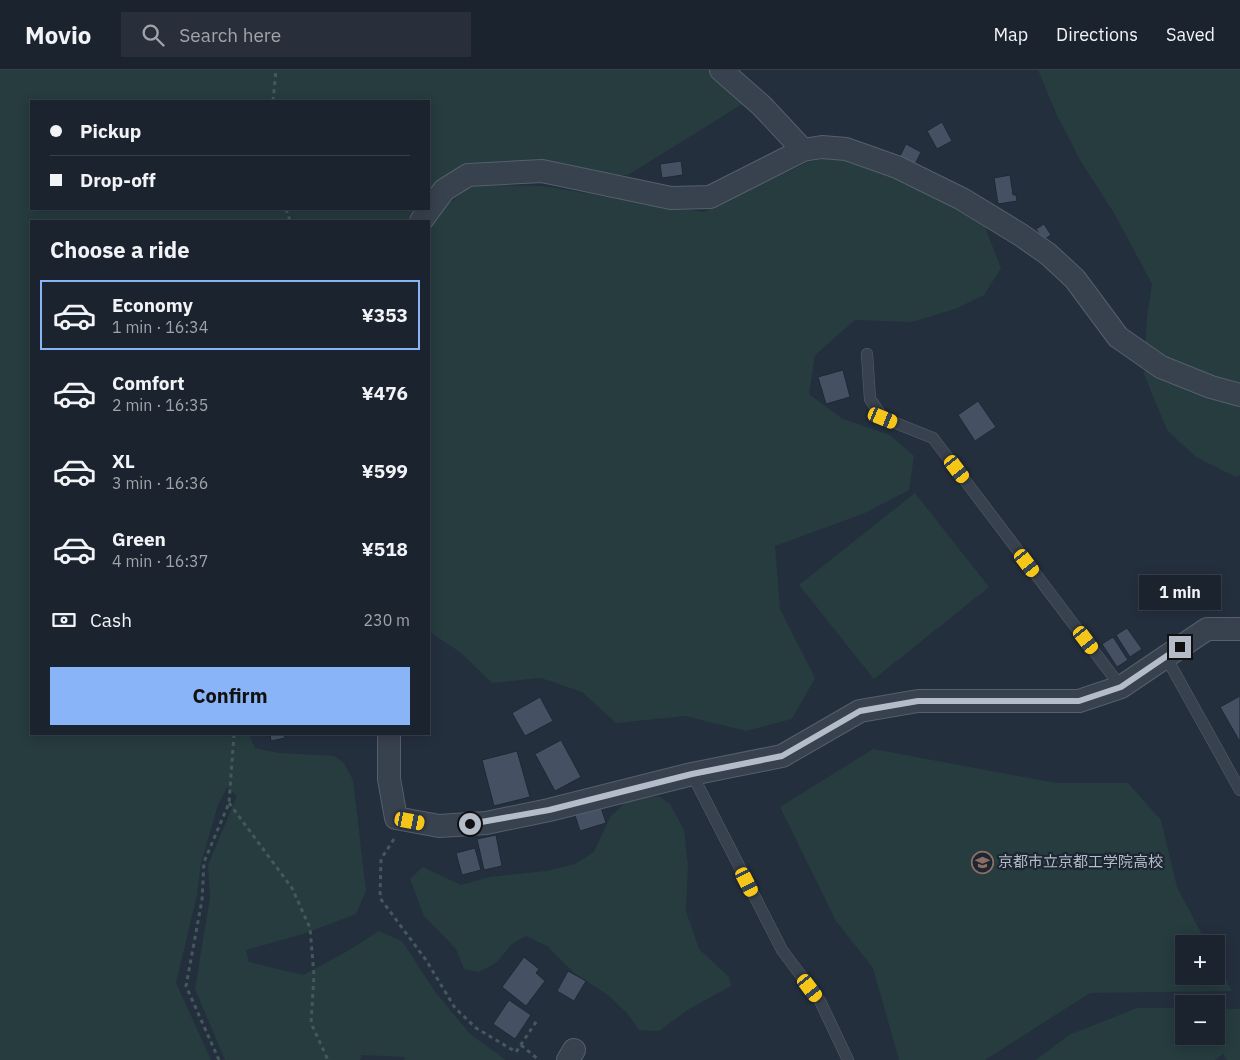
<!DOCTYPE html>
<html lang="en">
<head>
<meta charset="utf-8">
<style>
  :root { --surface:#1b232e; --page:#282f3a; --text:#f1f3f6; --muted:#a0a4aa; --line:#39404a; --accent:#8ab4f8 }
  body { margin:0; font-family:"IBM Plex Sans","Noto Sans JP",sans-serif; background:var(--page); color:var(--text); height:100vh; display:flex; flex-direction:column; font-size:19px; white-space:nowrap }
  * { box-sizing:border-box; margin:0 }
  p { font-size:16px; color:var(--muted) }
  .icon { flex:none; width:28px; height:28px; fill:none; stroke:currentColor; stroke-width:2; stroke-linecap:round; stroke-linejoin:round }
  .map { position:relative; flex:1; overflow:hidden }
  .details { position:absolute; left:30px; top:150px; width:400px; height:515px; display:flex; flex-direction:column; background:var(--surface); border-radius:0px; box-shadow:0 2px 12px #0003,0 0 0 1px var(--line) }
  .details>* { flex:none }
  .banner { position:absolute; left:30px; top:30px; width:400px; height:110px; border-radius:0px; box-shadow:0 2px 12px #0003,0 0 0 1px var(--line); display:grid; align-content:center; height:110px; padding:0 20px; background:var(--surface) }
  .fabs { position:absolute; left:1175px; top:865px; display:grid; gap:10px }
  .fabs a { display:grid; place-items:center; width:50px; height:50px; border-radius:0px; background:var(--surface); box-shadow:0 2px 12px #0003,0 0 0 1px var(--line); font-size:25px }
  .end { position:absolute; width:22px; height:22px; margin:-11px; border:6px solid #b4bcc9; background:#111; box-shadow:0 0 0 2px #111 }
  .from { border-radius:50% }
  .bubble { position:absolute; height:35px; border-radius:0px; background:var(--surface); box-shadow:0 2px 12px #0003,0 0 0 1px var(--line); font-size:16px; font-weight:700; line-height:35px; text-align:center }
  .car { position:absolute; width:15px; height:30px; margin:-15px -8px; border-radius:6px; box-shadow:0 0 4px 1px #0007; background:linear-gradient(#f5c518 24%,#345 0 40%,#f5c518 0 76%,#345 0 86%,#f5c518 0) }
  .banner b { display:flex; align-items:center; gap:18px; height:48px; font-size:19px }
  .banner b+b { border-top:1px solid var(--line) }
  .banner i { width:12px; height:12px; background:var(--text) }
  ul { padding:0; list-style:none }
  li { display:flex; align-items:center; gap:15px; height:70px; margin:0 10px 8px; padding:0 10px; border:2px solid transparent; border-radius:0px }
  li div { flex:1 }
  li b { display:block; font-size:19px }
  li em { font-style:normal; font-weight:700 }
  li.current { border-color:var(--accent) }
  li>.icon { width:45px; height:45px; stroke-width:1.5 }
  h2 { padding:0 20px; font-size:22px; line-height:60px }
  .pay { display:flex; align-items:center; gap:12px; height:55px; padding:0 20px; font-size:19px }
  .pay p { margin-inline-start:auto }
  .primary-button { display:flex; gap:10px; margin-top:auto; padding:10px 20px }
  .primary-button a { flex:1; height:58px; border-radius:0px; background:var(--accent); color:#111; font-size:20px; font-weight:700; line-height:58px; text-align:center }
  header { display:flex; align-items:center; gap:30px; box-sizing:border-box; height:70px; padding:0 25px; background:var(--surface); border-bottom:1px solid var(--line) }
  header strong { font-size:24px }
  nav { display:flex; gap:28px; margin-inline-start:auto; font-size:18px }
  .search { width:350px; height:45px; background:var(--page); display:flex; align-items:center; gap:12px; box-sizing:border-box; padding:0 18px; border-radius:0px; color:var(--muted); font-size:19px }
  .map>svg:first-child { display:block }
</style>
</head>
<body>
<header>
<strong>Movio</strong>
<div class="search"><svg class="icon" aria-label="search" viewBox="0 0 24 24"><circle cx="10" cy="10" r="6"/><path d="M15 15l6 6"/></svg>Search here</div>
<nav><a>Map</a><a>Directions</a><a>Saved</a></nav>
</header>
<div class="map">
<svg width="1240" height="990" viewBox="0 0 1240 990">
  <rect width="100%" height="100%" fill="#242f3e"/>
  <g fill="#263c3f">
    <polygon points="0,0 711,0 744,33 628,105 613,105 546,93 429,123 429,31 31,31 31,139 418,139 410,151 31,151 31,664 249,664 255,678 279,683 334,686 344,693 353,710 366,821 356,844 303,864 246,880 249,892 303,905 346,882 379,861 402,871 436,923 470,964 506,990 404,990 405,987 362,985 360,990 225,990 195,919 210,827 208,795 237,726 227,717 218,735 201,793 197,825 176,913 211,990 0,990"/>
    <polygon points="1038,0 1240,0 1240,405 1236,407 1196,387 1167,360 1144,304 1147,247 1152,214 1114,143 1080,90 1056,43"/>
    <polygon points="842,85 890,102 983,152 1001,198 984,225 955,239 912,252 855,250 815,285 809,324 843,349 890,365 914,386 909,420 865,443 775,476 780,539 815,608 792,649 746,661 685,646 616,653 582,622 541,608 492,613 460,582 429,562 429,155 440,141 472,115 542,116 704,142 808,92"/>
    <polygon points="915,423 989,517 874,609 799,515"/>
    <polygon points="873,679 1056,713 1128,713 1161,750 1177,817 1207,874 1184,874 1184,906 1216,906 1216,892 1232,921 1090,923 985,990 899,990 873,898 836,851 780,737"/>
    <polygon points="632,726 660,727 670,734 684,760 688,796 686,841 699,879 729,907 731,916 689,939 659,961 639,960 627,943 608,925 574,903 547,876 526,866 512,874 497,892 479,902 464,899 456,879 424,846 410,809 423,797 461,815 489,807 546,801 575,794 594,782 610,747"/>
    <polygon points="1137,938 1184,938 1184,966 1216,966 1216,939 1240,939 1240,990 1227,990 1223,984 1215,990 1036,990 1069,965"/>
  </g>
  <g fill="#455162" stroke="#1f2835">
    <polygon points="942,52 952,71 937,79 927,61"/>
    <polygon points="906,74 921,82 915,94 900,86"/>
    <polygon points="681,91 683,105 662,108 660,94"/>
    <polygon points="1010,105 1013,125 1016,125 1017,131 998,134 994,108"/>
    <polygon points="1044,154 1051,165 1043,170 1036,159"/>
    <polygon points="843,300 850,327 826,334 818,307"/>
    <polygon points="978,331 996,357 975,371 958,345"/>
    <polygon points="1127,558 1142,579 1130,587 1116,565"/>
    <polygon points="1113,567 1128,590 1117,597 1102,574"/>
    <polygon points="1240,626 1240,672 1220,637"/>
    <polygon points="540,627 553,651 525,666 512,643"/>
    <polygon points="270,664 284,664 285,668 271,671"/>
    <polygon points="561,670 581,707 555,721 535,684"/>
    <polygon points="517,681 530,727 494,736 482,690"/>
    <polygon points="600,734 606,753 580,761 574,742"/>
    <polygon points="496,765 502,796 484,800 477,769"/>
    <polygon points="475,778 481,800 462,805 456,783"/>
    <polygon points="524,887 539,899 536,903 545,911 526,936 502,917"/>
    <polygon points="568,901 586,911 574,931 557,921"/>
    <polygon points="509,930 531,945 515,969 493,954"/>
  </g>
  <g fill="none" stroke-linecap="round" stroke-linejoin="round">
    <defs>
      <g id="service">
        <polyline points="867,284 870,329 883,348 933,368 1121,617"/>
        <polyline points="1166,587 1240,720"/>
        <polyline points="692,704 782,880 820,931 848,990"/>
      </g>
      <g id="minor">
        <polyline points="721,0 762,36 803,80"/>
        <polyline points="421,151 444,120 468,105 542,101 671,128 710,127 803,80 822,77 846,79 897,97 962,129 1021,165 1048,184 1075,209 1118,267 1161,297 1211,317 1240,325"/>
        <polyline points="389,664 389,709 396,748 439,756 486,753 549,740 692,704 782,686 860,641 918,631 1079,631 1121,617 1207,559 1240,559"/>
        <polyline points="568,990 574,980"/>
      </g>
    </defs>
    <use href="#service" stroke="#565f6c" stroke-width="12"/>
    <use href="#minor" stroke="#565f6c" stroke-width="24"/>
    <g stroke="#44595c" stroke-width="3" stroke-dasharray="4 4" stroke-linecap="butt">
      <polyline points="273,31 276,0"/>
      <polyline points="286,139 290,151"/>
      <polyline points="229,733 292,818 310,858 314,905 311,953 328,990"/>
      <polyline points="394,769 381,789 380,828 426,890 455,938 476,958 516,982 538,949"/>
      <polyline points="521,975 539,990"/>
      <polyline points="219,990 186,916 202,830 204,792 229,733 234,664"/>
    </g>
    <use href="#service" stroke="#38414e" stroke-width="11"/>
    <use href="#minor" stroke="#38414e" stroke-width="22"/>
  </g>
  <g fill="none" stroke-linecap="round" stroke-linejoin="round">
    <polyline stroke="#b4bcc9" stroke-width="6" points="470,754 549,740 692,704 782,686 860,641 918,631 1079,631 1121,617 1180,577"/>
  </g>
  <defs>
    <symbol id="school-ring" viewBox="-11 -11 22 22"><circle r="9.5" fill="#1d2633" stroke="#8d6e63" stroke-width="1.5"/><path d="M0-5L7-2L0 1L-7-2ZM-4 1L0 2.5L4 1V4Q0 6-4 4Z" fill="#8d6e63"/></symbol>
  </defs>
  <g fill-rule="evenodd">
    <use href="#school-ring" x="970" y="780" width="25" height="25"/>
  </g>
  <g text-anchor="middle" stroke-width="4.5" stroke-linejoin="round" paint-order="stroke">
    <g font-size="15" fill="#b4bcc9" stroke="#1d2633" text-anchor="start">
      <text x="998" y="797">京都市立京都工学院高校</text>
    </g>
  </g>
</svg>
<div class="fabs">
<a>+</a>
<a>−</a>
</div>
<i class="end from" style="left:470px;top:754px"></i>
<i class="end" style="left:1180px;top:577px"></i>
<div class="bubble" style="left:1139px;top:505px;width:82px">1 min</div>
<i class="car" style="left:883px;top:348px;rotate:112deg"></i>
<i class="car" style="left:957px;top:399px;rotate:143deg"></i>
<i class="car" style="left:1027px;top:493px;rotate:143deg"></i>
<i class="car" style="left:1086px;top:570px;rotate:143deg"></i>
<i class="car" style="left:410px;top:751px;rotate:101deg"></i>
<i class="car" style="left:747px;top:812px;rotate:153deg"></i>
<i class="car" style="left:810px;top:918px;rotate:143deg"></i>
<div class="banner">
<b><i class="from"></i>Pickup</b>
<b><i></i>Drop-off</b>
</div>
<section class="details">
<h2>Choose a ride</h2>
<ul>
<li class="current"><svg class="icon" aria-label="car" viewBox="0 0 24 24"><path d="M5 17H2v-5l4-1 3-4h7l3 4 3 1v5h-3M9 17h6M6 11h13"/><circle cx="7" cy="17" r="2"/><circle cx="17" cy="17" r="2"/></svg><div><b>Economy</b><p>1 min · 16:34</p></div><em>¥353</em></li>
<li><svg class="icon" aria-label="car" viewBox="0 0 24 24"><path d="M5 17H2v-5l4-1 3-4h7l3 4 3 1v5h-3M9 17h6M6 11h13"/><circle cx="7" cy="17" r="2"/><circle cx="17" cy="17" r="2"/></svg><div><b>Comfort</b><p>2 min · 16:35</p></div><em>¥476</em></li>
<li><svg class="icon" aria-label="car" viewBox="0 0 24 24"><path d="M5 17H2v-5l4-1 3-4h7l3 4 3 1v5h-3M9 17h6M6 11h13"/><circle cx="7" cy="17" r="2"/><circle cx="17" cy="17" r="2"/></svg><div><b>XL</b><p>3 min · 16:36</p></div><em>¥599</em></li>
<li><svg class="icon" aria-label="car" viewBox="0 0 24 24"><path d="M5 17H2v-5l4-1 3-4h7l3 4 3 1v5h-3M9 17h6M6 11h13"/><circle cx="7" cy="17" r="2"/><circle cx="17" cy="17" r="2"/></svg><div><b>Green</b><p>4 min · 16:37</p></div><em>¥518</em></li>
</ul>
<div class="pay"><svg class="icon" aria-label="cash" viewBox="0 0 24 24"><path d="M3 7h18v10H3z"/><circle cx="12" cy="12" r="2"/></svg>Cash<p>230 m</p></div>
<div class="primary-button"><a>Confirm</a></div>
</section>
</div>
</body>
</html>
